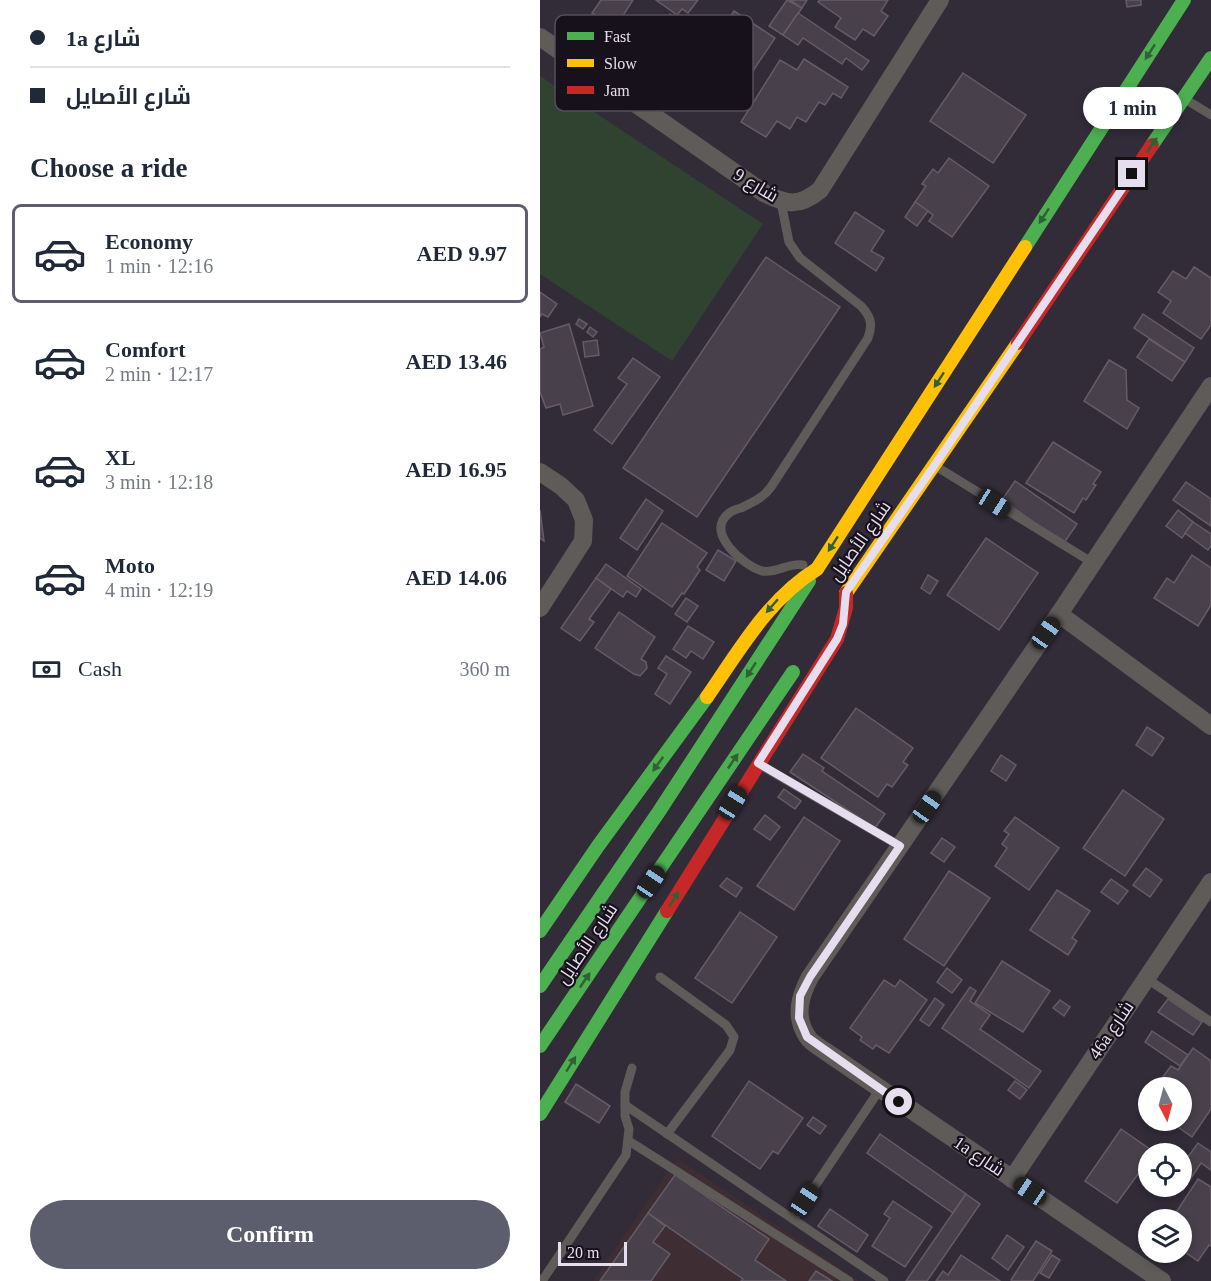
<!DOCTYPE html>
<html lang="en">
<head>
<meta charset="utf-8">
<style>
  :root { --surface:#fff; --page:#f2f2f3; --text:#1f2937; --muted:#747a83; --line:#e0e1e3; --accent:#5c5e6d }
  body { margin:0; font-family:"Times New Roman",Cairo,serif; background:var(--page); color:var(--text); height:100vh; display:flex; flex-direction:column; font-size:22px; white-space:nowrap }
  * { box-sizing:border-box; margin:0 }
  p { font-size:20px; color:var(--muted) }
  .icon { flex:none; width:33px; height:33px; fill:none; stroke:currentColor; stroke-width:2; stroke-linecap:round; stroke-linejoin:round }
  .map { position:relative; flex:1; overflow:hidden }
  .sheet { display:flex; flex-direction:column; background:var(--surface); width:540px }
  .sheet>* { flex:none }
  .guide { display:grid; align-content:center; height:132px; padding:0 30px; background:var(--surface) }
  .needle { width:39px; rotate:174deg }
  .tools { position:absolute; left:598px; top:1077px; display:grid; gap:12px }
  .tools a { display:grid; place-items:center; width:54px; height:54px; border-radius:50%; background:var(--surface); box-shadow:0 3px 9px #0003; font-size:30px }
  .scale { position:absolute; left:18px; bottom:15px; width:69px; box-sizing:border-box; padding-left:6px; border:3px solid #e6deee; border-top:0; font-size:16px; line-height:21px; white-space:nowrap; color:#e6deee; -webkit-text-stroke:4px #17111c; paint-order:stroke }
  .end { position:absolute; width:27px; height:27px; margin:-14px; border:8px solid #e6deee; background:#111; box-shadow:0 0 0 3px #111 }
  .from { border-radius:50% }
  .bubble { position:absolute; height:42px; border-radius:21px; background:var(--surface); box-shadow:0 3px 9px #0003; font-size:20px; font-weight:700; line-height:42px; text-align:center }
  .car { position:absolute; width:18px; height:36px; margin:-18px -9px; border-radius:8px; box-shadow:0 0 4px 2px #0007; background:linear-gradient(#222 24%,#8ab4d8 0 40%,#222 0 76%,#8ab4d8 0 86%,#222 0) }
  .guide b { display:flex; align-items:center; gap:21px; height:57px; font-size:22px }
  .guide b+b { border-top:2px solid var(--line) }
  .guide i { width:15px; height:15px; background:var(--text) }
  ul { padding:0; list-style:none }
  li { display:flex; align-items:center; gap:18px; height:99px; margin:0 12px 9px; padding:0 18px; border:3px solid transparent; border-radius:9px }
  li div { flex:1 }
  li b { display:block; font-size:22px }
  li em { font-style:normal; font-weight:700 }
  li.selected { border-color:var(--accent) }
  li>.icon { width:54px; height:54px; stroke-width:1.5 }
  h2 { padding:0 30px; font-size:27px; line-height:72px }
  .pay { display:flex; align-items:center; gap:15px; height:66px; padding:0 30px; font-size:22px }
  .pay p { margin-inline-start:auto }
  .action { display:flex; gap:12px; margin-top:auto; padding:12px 30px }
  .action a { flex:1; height:69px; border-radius:36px; background:var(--accent); color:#fff; font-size:24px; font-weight:700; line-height:69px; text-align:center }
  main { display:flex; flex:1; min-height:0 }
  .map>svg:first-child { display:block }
</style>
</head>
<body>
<main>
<section class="sheet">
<div class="guide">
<b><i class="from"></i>1a شارع</b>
<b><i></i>شارع الأصايل</b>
</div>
<h2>Choose a ride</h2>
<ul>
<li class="selected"><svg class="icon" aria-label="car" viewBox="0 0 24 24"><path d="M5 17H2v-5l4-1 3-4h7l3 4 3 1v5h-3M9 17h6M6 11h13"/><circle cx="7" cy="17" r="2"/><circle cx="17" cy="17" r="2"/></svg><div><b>Economy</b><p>1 min · 12:16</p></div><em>AED 9.97</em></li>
<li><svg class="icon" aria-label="car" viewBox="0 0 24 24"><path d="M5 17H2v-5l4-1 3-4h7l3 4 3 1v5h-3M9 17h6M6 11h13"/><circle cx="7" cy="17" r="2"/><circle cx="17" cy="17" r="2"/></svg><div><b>Comfort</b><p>2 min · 12:17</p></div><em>AED 13.46</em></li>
<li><svg class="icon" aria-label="car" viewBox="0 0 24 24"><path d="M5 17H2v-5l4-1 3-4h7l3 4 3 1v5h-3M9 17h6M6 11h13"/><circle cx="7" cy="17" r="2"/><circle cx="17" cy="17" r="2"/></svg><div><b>XL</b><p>3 min · 12:18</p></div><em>AED 16.95</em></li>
<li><svg class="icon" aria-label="car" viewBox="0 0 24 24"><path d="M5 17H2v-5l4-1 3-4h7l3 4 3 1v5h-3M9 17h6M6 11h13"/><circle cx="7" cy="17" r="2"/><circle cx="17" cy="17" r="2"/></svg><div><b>Moto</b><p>4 min · 12:19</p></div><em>AED 14.06</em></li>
</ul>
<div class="pay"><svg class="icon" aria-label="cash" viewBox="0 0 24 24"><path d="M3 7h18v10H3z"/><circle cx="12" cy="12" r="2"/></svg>Cash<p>360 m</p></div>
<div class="action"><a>Confirm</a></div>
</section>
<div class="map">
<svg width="671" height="1281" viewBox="0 0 671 1281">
  <rect width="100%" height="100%" fill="#322b38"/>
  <polygon fill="#3e2d33" points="137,1158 319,1281 53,1281"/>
  <polygon fill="#2f4330" points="0,76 223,224 132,361 0,274"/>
  <g fill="#48404a" stroke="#655c66" stroke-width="1.5">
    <polygon points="61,0 93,0 75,28 52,13"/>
    <polygon points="116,0 158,0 148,13 142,9 137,15"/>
    <polygon points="247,0 262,8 243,35 229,26"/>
    <polygon points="250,0 267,0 262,8"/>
    <polygon points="280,0 348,0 341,11 348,16 334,36 323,29 315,40 295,27 301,18 278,2"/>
    <polygon points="586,0 601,0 601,5 587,7"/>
    <polygon points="194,11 235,38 200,90 158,63"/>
    <polygon points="258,13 329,61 322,70 306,58 302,64 263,38 258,45 243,35"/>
    <polygon points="130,14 147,26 116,72 99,60"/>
    <polygon points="264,59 308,87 301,98 293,93 285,105 279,102 266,122 257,117 250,129 237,121 226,137 201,122 240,60 257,70"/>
    <polygon points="423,73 486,115 453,163 390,121"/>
    <polygon points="409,158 449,186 412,237 389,221 393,215 375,202 386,186 382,184 393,169 398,173"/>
    <polygon points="375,202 388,211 377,226 365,217"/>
    <polygon points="315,212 344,231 331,251 344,258 336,271 295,243"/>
    <polygon points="226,257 300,307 157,517 83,468"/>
    <polygon points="654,267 671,278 671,325 661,339 623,313 631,301 618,292 633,271 646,279"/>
    <polygon points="0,292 17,304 8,317 2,314 0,317"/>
    <polygon points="603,314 654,348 645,362 594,328"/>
    <polygon points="39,319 47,324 43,329 36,324"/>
    <polygon points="29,324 53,406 23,415 20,404 6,408 0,392 0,349 4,347 0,333"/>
    <polygon points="50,327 57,332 53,337 47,332"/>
    <polygon points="609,339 645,362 632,381 597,357"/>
    <polygon points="57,340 59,355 45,357 43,342"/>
    <polygon points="93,358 120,377 72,444 54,430 87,384 78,378"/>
    <polygon points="569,360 586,370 587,400 599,408 587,429 544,401"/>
    <polygon points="513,442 561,472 553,484 556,485 546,500 543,498 534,513 486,483"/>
    <polygon points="475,481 537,524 524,543 462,500"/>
    <polygon points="646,482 671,499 671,526 633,500"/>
    <polygon points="106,499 123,511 97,550 80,538"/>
    <polygon points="0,510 4,541 0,538"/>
    <polygon points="638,510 653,522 642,538 626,526"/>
    <polygon points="653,522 671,534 671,546 668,550 645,533"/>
    <polygon points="122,523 167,553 157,567 160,570 144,594 142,593 132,607 87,576"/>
    <polygon points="446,538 498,573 459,630 407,595"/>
    <polygon points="178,550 196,561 184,581 166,570"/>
    <polygon points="652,555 671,568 671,605 658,626 614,598 627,578 634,583"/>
    <polygon points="66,564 101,589 96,597 87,591 83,597 56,578"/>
    <polygon points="388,575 398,581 390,594 381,588"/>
    <polygon points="56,578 71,589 49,619 54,622 40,641 21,628"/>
    <polygon points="146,598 158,606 147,622 135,614"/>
    <polygon points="79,612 115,637 101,659 106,662 107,668 100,676 94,674 55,648"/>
    <polygon points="148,626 174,642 163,659 151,651 146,658 133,649"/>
    <polygon points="126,656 151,672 130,704 115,694 127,674 118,668"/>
    <polygon points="316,708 373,748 363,762 368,765 352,787 347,784 338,797 281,758"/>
    <polygon points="607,727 624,738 612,756 596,745"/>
    <polygon points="263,754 284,768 282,771 345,814 335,828 250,772"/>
    <polygon points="461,755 476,765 466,781 451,771"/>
    <polygon points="244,789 261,801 255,809 238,797"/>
    <polygon points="583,790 624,819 585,876 543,848"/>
    <polygon points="225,815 240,827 230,840 214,829"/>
    <polygon points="264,817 300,841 254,910 217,886"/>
    <polygon points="475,817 519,848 489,890 455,866 467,848 462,844 469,834 464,831"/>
    <polygon points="402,838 415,847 404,862 391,853"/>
    <polygon points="606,868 622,880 610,897 593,885"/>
    <polygon points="409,871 450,898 404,966 364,939"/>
    <polygon points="187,878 202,888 196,897 180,886"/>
    <polygon points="571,879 588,891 578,904 561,892"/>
    <polygon points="517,890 550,911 532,938 537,941 528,955 490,930"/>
    <polygon points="200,912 237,937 192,1003 155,978"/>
    <polygon points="462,961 510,991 483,1032 435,1003"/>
    <polygon points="407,968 422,980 412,993 397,982"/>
    <polygon points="344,980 355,987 360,980 387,1000 349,1053 336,1045 333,1049 320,1040 322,1037 310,1028"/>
    <polygon points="430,987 436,991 430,1001 450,1015 440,1029 501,1071 489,1088 402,1028"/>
    <polygon points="395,998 404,1005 389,1026 380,1020"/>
    <polygon points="628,999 662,1022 653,1035 618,1012"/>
    <polygon points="520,1000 530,1007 524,1016 513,1008"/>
    <polygon points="612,1031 648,1055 640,1066 605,1042"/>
    <polygon points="653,1048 671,1061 671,1109 652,1137 628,1120 642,1120 642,1088 625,1088 626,1085 620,1081 631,1066 638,1070"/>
    <polygon points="209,1081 263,1118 238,1154 233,1151 220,1169 172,1136"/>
    <polygon points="475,1081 487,1090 480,1099 468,1090"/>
    <polygon points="36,1084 70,1106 59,1123 25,1102"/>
    <polygon points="273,1117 286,1126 280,1134 267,1125"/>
    <polygon points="581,1129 617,1154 609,1154 609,1159 577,1203 545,1181"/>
    <polygon points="340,1134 426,1194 413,1213 327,1153"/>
    <polygon points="658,1143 671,1152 671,1170 661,1163 643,1190 639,1186 642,1186 642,1165"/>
    <polygon points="135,1175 229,1239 215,1260 246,1281 201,1281 203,1279 108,1213"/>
    <polygon points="658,1179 671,1187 671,1246 669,1245 658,1261 642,1250 642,1220 631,1220"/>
    <polygon points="426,1194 440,1204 387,1281 366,1281"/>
    <polygon points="353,1201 392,1227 365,1267 332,1246 350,1218 344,1214"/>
    <polygon points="290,1209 328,1235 317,1252 278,1226"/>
    <polygon points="108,1213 125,1226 113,1242 130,1254 111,1281 60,1281"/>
    <polygon points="467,1235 484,1247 468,1270 452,1258"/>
    <polygon points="496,1241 512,1251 493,1281 472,1281 471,1280"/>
    <polygon points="421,1255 460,1281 396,1281 403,1271 408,1275"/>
    <polygon points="512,1255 520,1260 509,1278 500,1273"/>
    <polygon points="276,1271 292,1281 269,1281"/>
  </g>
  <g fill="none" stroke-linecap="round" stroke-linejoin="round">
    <g stroke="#5f5b59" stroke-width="9">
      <polyline points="645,99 671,115"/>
      <path d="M241 202 249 242 260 258 321 306C331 317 333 324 328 338L231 487C223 498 213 502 201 508 197 509 191 511 188 514 165 533 204 566 222 571 236 574 249 562 263 565"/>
      <polyline points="397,467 553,563"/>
      <polyline points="222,766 360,846"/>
      <polyline points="120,977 186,1025 194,1037 190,1050 127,1134"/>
      <polyline points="606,978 671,1022"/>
      <polyline points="85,1105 344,1281"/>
      <polyline points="89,1141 309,1281"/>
      <polyline points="253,1219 340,1089"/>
      <polyline points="2,1281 86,1155 89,1129 85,1116 85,1092 92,1068"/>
    </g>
    <g stroke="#5f5b59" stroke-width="18">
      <path d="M0 37 224 193C247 205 259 207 280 190L400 0"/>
      <polyline points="0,472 21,486 36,500 44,520 43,541 0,608"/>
      <polyline points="519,614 671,726"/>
      <polyline points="472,1179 671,882"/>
      <path d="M622 1281 285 1051C279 1047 270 1042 267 1036 254 1016 260 996 270 977L519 614 671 386"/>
    </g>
    <g stroke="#4caf50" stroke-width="14">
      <polyline points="612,145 671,58"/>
      <polyline points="485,247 644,0"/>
      <polyline points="0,931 58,846 167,697"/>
      <polyline points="0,986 120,810 269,581"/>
      <polyline points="0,1046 253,672"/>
      <polyline points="0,1114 127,911"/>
    </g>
    <g stroke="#ffc107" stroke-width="14">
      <polyline points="277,569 485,247"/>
      <polyline points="306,593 478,343"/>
      <path d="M167 697C199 651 228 599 277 569"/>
    </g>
    <g stroke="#c62828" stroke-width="14">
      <polyline points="478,343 612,145"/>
      <polyline points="127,911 297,639 306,608 306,593"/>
    </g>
  </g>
  <defs><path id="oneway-solid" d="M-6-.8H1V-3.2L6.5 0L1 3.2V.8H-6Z" transform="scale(1.5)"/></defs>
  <g fill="#326036">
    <use href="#oneway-solid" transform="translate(610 52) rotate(123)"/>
    <use href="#oneway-solid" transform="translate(612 145) rotate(-56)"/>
    <use href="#oneway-solid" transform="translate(504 216) rotate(123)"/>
    <use href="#oneway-solid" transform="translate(399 380) rotate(123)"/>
    <use href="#oneway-solid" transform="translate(293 544) rotate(123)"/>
    <use href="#oneway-solid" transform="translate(232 606) rotate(131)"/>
    <use href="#oneway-solid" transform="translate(211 670) rotate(123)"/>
    <use href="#oneway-solid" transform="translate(193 761) rotate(-56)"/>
    <use href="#oneway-solid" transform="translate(118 764) rotate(126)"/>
    <use href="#oneway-solid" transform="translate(134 899) rotate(-58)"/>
    <use href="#oneway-solid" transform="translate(45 980) rotate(-56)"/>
    <use href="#oneway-solid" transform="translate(31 1064) rotate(-58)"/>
  </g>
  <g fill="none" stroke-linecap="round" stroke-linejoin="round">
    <polyline stroke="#e6deee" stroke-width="8" points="359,1102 267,1037 259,1018 260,996 270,977 360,846 218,763 297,639 303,624 306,592 394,466 592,174"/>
  </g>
  <g text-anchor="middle" stroke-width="4.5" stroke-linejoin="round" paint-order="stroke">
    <g font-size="18" fill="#e6deee" stroke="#17111c">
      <text transform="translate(216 185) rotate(31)" y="6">شارع 9</text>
      <text transform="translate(320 541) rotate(-55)" y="6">شارع الأصايل</text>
      <text transform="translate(47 944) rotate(-56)" y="6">شارع الأصايل</text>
      <text transform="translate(571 1030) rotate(-56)" y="6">46a شارع</text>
      <text transform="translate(439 1156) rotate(34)" y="6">1a شارع</text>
    </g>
  </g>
  <rect x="15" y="15" width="198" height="96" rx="9" fill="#17111c" stroke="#554e5b" stroke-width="1.5"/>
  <rect x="27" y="32" width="27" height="8" fill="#4caf50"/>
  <rect x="27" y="59" width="27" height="8" fill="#ffc107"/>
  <rect x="27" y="86" width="27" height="8" fill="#c62828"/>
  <g font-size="16" fill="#e6deee">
    <text x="64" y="42">Fast</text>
    <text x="64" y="69">Slow</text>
    <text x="64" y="96">Jam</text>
  </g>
</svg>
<div class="tools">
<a><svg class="needle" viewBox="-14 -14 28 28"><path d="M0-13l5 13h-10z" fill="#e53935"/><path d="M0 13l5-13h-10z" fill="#747a83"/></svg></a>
<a><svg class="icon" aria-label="locate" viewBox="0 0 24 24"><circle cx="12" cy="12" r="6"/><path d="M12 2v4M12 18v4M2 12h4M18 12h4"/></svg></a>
<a><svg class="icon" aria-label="layers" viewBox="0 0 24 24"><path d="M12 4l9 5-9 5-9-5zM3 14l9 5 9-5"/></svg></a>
</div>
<div class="scale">20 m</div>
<i class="end from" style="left:359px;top:1102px"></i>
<i class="end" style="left:592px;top:174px"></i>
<div class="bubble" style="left:543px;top:87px;width:99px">1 min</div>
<i class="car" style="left:454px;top:503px;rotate:122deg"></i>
<i class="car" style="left:506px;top:633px;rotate:35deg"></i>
<i class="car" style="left:193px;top:803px;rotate:32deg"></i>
<i class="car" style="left:387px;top:807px;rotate:35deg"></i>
<i class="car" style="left:111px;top:882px;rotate:34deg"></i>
<i class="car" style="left:490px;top:1191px;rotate:304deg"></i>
<i class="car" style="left:265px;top:1200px;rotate:34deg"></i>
</div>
</main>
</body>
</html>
